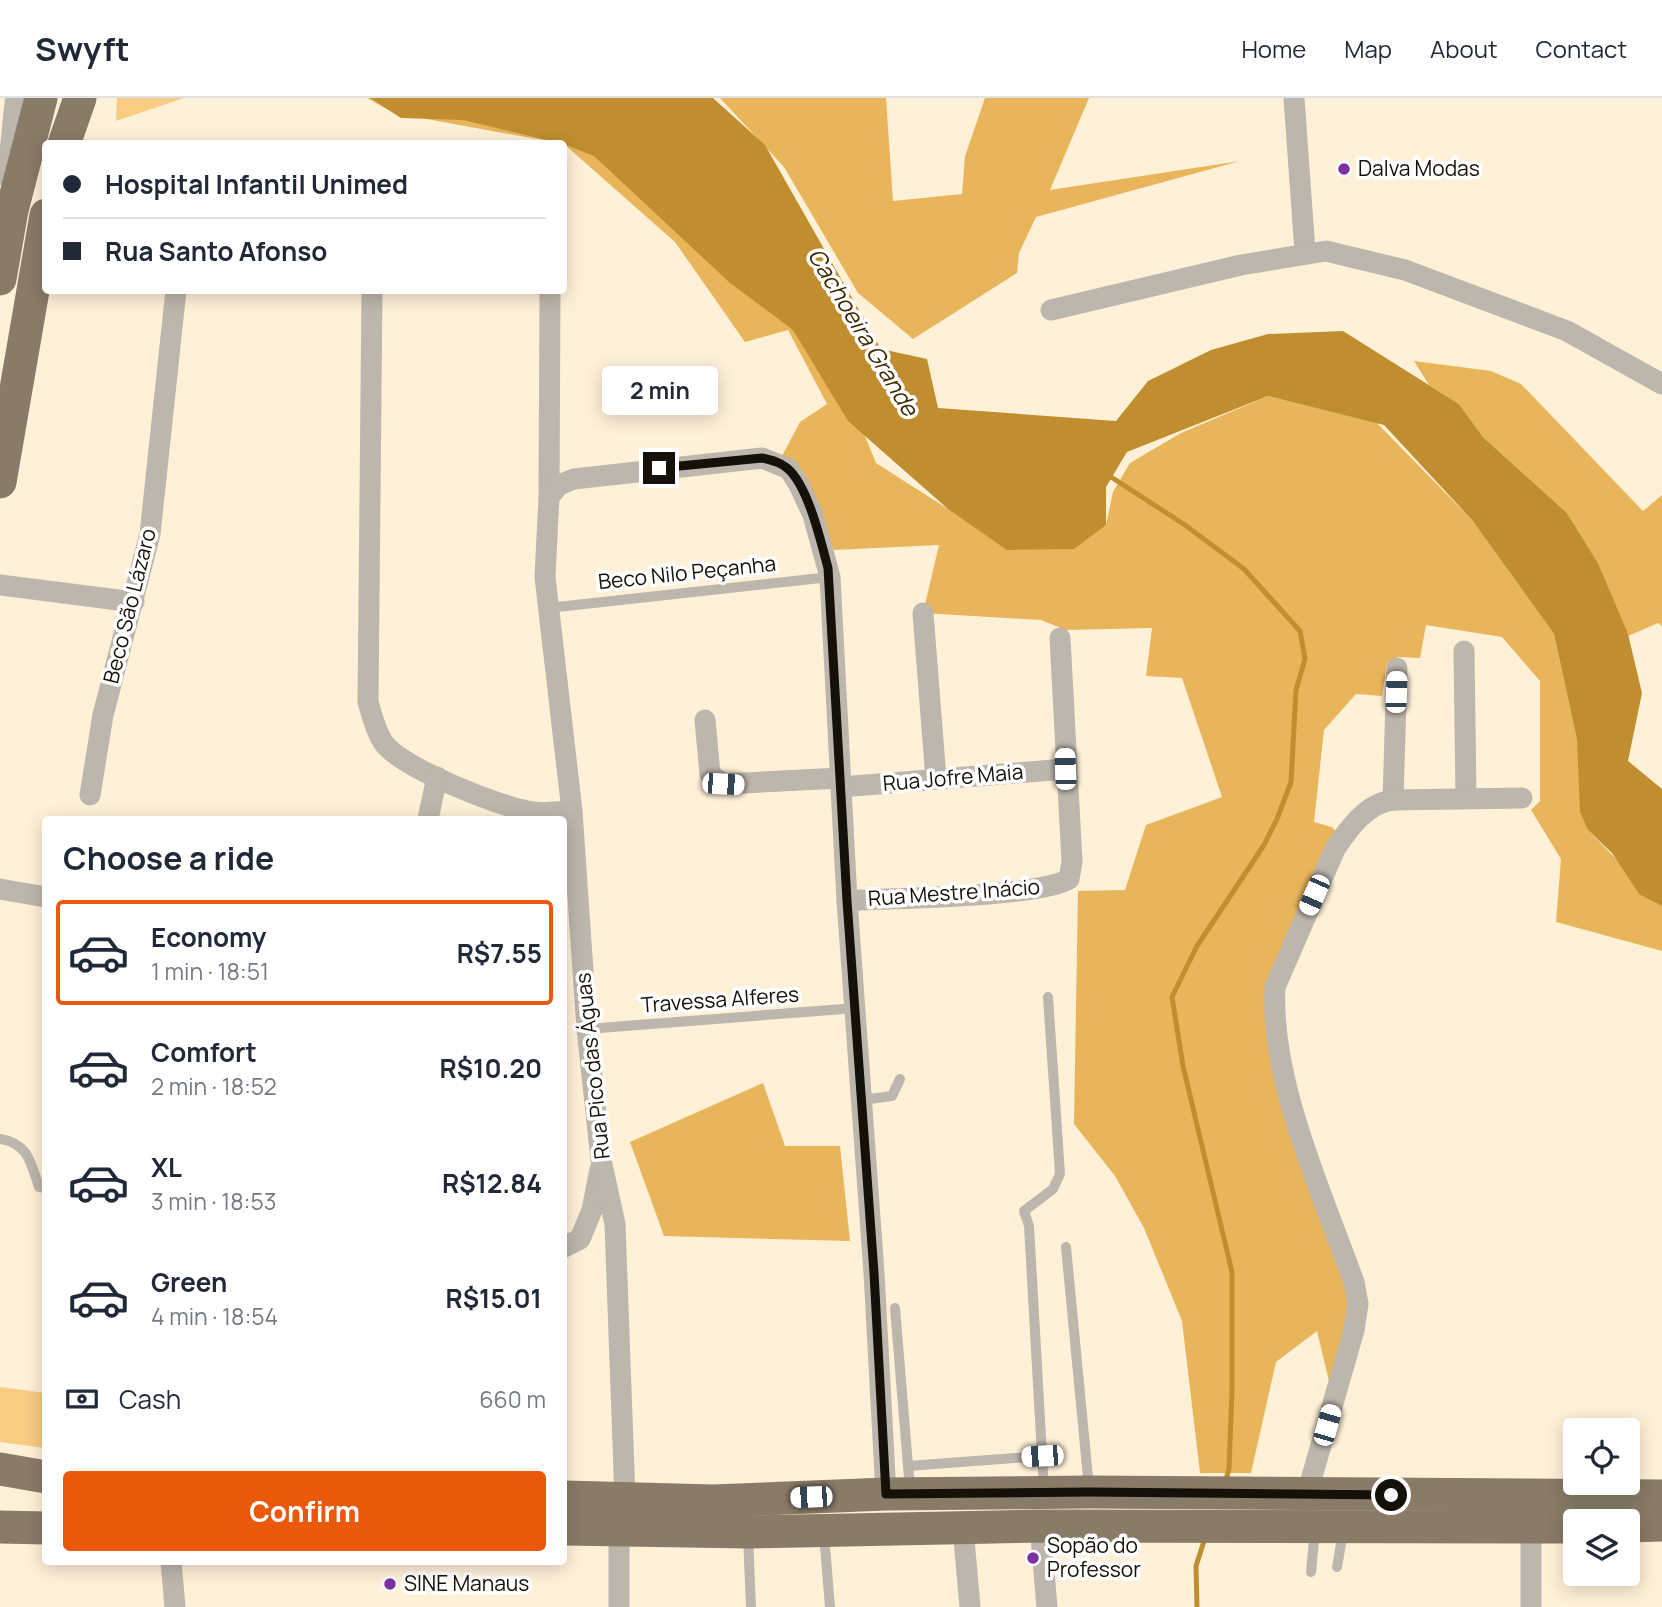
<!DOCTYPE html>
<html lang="en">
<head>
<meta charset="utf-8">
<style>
  :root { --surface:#fff; --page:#f2f2f3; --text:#1f2937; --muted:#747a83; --line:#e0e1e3; --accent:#ea580c }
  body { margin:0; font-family:Manrope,sans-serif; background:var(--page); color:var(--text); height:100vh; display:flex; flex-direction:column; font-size:26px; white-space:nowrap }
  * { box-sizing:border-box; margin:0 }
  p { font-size:23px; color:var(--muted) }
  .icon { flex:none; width:38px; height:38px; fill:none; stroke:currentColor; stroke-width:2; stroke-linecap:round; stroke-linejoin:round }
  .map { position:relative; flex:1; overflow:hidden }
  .panel { position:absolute; left:42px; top:718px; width:525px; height:749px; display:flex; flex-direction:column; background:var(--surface); border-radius:7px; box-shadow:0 4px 18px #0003 }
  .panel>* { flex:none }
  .banner { position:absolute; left:42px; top:42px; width:525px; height:154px; border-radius:7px; box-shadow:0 4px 18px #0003; display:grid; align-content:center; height:154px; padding:0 21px; background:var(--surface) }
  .tools { position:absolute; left:1563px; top:1320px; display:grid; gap:14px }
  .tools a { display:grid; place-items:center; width:77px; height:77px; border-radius:7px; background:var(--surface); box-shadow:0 4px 18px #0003; font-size:35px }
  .end { position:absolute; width:32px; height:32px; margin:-16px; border:9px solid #151008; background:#fff; box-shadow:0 0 0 4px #fff }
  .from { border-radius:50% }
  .bubble { position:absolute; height:49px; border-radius:7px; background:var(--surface); box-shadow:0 4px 18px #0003; font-size:23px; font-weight:700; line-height:49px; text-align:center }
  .car { position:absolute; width:21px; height:42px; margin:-21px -10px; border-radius:9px; box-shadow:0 0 5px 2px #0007; background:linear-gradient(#fff 24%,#345 0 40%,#fff 0 76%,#345 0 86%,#fff 0) }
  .banner b { display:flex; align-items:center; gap:24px; height:66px; font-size:26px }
  .banner b+b { border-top:2px solid var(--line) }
  .banner i { width:18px; height:18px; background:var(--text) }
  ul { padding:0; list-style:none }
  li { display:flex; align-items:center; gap:21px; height:105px; margin:0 14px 10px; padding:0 7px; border:4px solid transparent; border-radius:7px }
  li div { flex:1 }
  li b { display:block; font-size:26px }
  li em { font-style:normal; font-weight:700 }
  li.selected { border-color:var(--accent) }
  li>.icon { width:63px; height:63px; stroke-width:1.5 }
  h2 { padding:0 21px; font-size:32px; line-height:84px }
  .pay { display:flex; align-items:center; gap:18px; height:77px; padding:0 21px; font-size:26px }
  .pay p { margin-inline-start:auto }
  .primary-button { display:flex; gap:14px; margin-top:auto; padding:14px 21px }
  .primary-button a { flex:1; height:80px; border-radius:7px; background:var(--accent); color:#fff; font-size:28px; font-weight:700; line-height:80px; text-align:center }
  header { display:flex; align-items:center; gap:42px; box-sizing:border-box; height:98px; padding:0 35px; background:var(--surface); border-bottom:2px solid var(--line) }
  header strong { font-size:33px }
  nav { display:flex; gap:38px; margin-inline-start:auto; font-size:24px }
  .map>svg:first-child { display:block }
</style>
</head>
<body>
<header>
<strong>Swyft</strong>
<nav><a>Home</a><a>Map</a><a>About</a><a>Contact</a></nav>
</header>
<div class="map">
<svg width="1662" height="1509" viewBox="0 0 1662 1509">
  <rect width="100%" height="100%" fill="#fff0d8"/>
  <g fill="#f8cc83">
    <polygon points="117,0 184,0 116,23"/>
    <polygon points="0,1289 45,1295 45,1350 0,1344"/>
  </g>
  <g fill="#e9b55b">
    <polygon points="367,0 626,0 820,228 876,365 948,411 1106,427 1113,394 1130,365 1181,335 1268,298 1377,325 1472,422 1554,536 1577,642 1588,732 1662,808 1662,853 1556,824 1561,761 1531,712 1540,703 1540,583 1502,539 1426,527 1420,560 1398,559 1387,565 1382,598 1356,596 1324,632 1314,724 1332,729 1343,741 1274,909 1358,1206 1334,1304 1317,1233 1276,1264 1251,1375 1200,1375 1182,1223 1144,1130 1115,1078 1074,1026 1078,793 1125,792 1146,727 1222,699 1182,580 1146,578 1152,530 1066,532 1041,522 923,515 939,447 834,452 782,358 800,324 827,306 788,232 745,244 675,144 564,46 394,15"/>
    <polygon points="720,0 886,0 893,103 962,96 965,58 985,0 1089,0 1050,92 1240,63 1036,119 1019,155 1017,175 913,241 858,195 784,69"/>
    <polygon points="1414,263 1491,273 1521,286 1643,413 1662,397 1662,528 1658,525 1628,538 1598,465 1567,415 1483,339 1459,306 1429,287"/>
    <polygon points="763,985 785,1048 840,1048 850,1143 664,1138 630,1044"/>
  </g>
  <polygon fill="#c08e2f" points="370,0 713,0 765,47 881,251 927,261 938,310 1116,323 1148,283 1211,252 1268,236 1343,233 1459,306 1483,339 1567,415 1598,465 1628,536 1642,595 1628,663 1662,691 1662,808 1639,796 1612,755 1588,732 1580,714 1577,642 1554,536 1472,422 1384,327 1268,298 1127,354 1106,389 1106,427 1074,451 1007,452 948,411 848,323 793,232 730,185 594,58 564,46 463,22 401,20"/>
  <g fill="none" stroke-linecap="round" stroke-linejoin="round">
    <g stroke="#c08e2f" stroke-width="5">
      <polyline points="1108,377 1185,427 1244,471 1300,533 1305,561 1296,592 1291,684 1277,721 1264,747 1197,848 1172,899 1183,968 1232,1174 1232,1291 1229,1371 1225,1385"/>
      <polyline points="1197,1509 1196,1468 1205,1440"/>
    </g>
    <g stroke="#bdb6ac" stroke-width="10">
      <polyline points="548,510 830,479"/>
      <polyline points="587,931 856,910"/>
      <polyline points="862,1002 892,998 900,981"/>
      <path d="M0 1041C28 1045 31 1065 39 1089L46 1090"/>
      <polyline points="1066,1149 1089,1390"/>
      <polyline points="895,1210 910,1392"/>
      <polyline points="908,1368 1042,1358"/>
      <polyline points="1044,1392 1029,1128 1024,1113 1053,1091 1060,1076 1048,899"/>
      <polyline points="824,1436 830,1509"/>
      <polyline points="748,1438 751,1509"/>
      <polyline points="1337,1469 1343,1434"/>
      <polyline points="1311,1474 1315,1432"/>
    </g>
    <g stroke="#bdb6ac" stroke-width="21">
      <polyline points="1294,0 1305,154"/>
      <path d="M372 192 368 604C372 617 375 632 383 644 399 669 498 708 528 713 543 716 557 714 572 713"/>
      <polyline points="1051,212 1241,167 1326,153 1405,172 1567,233 1662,286"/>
      <polyline points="549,399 550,192"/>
      <polyline points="0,487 134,504"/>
      <polyline points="923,515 936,681"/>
      <polyline points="1464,553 1466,699"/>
      <polyline points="705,622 710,676 723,686 840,680"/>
      <polyline points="841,689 1065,671"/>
      <polyline points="90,697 103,617 150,436 176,192"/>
      <polyline points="1393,702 1397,570"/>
      <polyline points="428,721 437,679"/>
      <polyline points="0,791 46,799"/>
      <path d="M847 803C890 800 1040 799 1069 781L1072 764 1060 540"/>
      <polyline points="564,1149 580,1141 592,1112 600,1071"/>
      <path d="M1307 1396 1354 1232 1358 1206 1354 1184C1322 1095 1270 983 1275 889L1335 751C1349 730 1367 705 1393 702L1522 700"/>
      <polyline points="625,1401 615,1126 601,1062 587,931 572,713 545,479 549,399 559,387 574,381 762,360 789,371 799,387 813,417 830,479 847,803 874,1175 886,1396"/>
      <polyline points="1040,1428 1047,1509"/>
      <polyline points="963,1430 970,1509"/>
      <polyline points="619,1431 619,1509"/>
      <polyline points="171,1463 175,1509"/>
      <polyline points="1531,1509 1531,1429"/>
    </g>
    <polyline stroke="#bdb6ac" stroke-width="24" points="9,79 17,0"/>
    <g stroke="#887b68" stroke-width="33">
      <polyline points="64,46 80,0"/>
      <polyline points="0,181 12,112 41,0"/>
      <polyline points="0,384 46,117"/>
      <polyline points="0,1371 46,1379"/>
      <polyline points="564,1399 713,1403 886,1396 1090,1394 1662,1398"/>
      <polyline points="1628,1428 1662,1427"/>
      <polyline points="0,1429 46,1430"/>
      <polyline points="564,1431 747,1434 1040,1428 1575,1429"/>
    </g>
  </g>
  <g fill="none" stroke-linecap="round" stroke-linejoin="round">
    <path stroke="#151008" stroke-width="9" d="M659 370 762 360C771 362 780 364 787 370 808 387 821 444 828 470L847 803 874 1175 886 1396 1090 1394 1391 1397"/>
  </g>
  <g fill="#7c30a2" stroke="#fff" stroke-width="2.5">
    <circle cx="1344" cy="71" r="7"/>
    <circle cx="1033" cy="1460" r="7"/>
    <circle cx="390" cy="1486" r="7"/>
  </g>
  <g text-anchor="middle" stroke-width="7" stroke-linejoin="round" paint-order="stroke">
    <g font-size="21" fill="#151008" stroke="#fff" text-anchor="start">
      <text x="1358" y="78">Dalva Modas</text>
      <text x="1047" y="1455">Sopão do<tspan x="1047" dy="24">Professor</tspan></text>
      <text x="404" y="1493">SINE Manaus</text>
    </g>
    <g font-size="21" fill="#151008" stroke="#fff">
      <text transform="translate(687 475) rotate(-6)" y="7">Beco Nilo Peçanha</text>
      <text transform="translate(130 508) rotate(-76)" y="7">Beco São Lázaro</text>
      <text transform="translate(953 680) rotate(-5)" y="7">Rua Jofre Maia</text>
      <text transform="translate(954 795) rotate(-4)" y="7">Rua Mestre Inácio</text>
      <text transform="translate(720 902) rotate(-4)" y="7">Travessa Alferes</text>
      <text transform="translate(593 968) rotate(-96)" y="7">Rua Pico das Águas</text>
    </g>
    <g font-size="23" font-style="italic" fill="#3b2700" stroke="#fff">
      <text transform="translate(863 234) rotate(59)" y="8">Cachoeira Grande</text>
    </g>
  </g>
</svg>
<div class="tools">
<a><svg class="icon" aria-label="locate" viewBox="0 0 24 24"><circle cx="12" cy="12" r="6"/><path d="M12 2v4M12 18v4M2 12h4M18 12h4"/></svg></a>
<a><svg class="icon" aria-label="layers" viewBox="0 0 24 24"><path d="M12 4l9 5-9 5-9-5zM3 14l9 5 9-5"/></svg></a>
</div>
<i class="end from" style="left:1391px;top:1397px"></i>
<i class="end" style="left:659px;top:370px"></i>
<div class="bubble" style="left:602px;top:268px;width:116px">2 min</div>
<i class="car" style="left:1396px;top:594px;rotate:2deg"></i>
<i class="car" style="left:1065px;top:671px;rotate:358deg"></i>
<i class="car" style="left:723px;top:686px;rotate:93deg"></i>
<i class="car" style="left:1314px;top:797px;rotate:204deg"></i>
<i class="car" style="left:1327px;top:1327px;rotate:16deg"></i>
<i class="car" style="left:1042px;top:1358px;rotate:267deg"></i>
<i class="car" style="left:811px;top:1399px;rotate:268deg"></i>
<div class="banner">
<b><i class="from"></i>Hospital Infantil Unimed</b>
<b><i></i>Rua Santo Afonso</b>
</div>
<section class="panel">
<h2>Choose a ride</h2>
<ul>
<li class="selected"><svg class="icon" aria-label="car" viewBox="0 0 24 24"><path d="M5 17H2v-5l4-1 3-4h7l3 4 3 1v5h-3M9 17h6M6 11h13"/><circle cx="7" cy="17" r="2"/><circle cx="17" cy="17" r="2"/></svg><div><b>Economy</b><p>1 min · 18:51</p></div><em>R$7.55</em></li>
<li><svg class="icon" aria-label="car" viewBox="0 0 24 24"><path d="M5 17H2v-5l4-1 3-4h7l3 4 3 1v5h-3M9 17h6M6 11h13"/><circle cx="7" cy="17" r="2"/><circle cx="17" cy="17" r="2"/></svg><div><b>Comfort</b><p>2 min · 18:52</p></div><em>R$10.20</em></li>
<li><svg class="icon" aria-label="car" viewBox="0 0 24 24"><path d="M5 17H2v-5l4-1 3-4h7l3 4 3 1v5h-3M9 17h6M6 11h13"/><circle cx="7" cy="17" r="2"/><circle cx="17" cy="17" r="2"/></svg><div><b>XL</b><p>3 min · 18:53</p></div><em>R$12.84</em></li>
<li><svg class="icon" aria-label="car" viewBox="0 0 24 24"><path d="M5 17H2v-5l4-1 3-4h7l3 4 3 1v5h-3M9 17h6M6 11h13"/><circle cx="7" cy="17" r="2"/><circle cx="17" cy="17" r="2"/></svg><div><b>Green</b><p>4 min · 18:54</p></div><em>R$15.01</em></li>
</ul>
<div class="pay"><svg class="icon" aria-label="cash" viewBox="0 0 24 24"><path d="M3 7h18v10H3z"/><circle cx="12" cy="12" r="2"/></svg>Cash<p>660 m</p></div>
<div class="primary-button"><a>Confirm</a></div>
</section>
</div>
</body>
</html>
